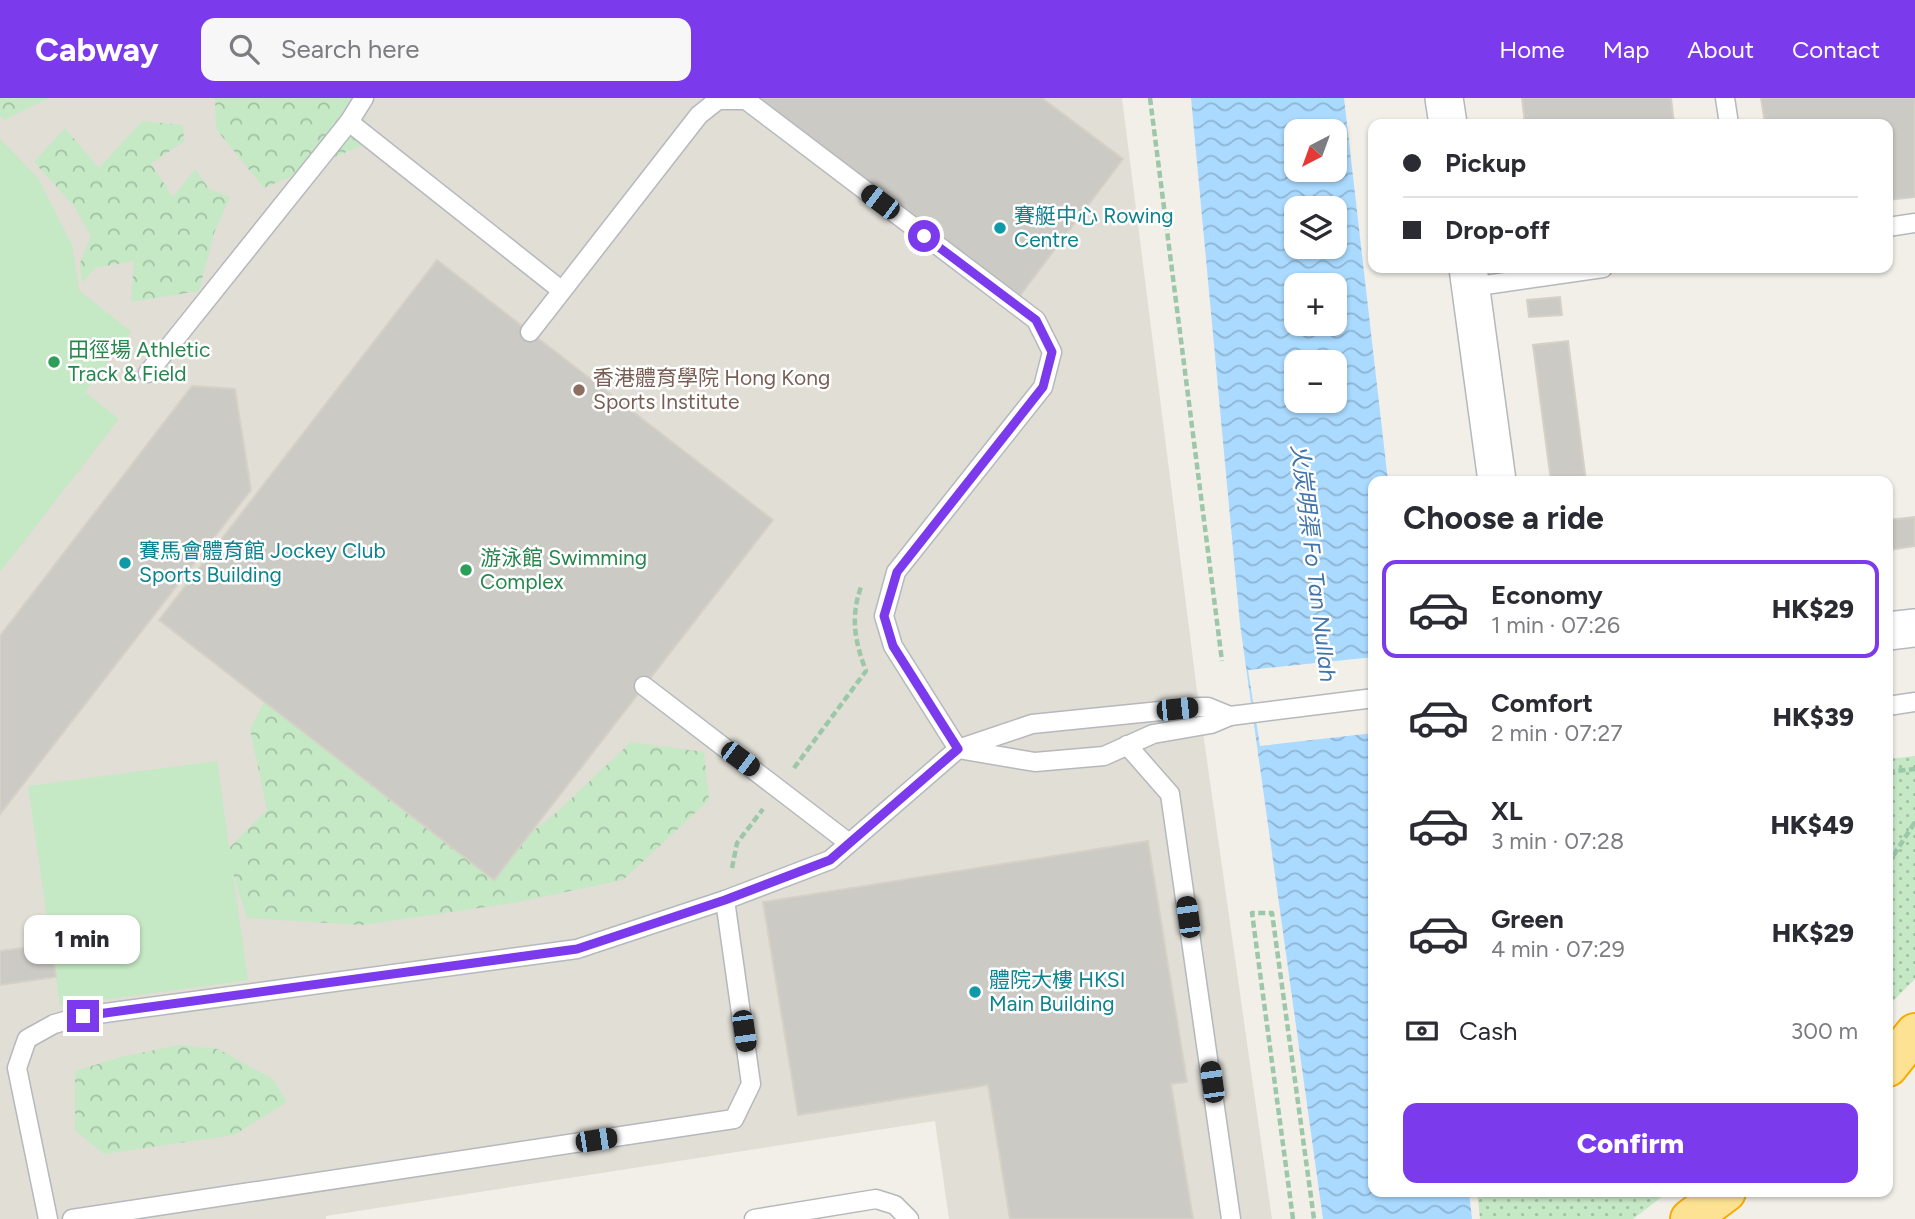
<!DOCTYPE html>
<html lang="en">
<head>
<meta charset="utf-8">
<style>
  :root { --surface:#fff; --page:#f7f7f7; --text:#2b2b33; --muted:#7c7c81; --line:#e1e1e2; --accent:#7c3aed }
  body { margin:0; font-family:Figtree,"Noto Sans TC",sans-serif; background:var(--page); color:var(--text); height:100vh; display:flex; flex-direction:column; font-size:26px; white-space:nowrap }
  * { box-sizing:border-box; margin:0 }
  p { font-size:23px; color:var(--muted) }
  .icon { flex:none; width:38px; height:38px; fill:none; stroke:currentColor; stroke-width:2; stroke-linecap:round; stroke-linejoin:round }
  .map { position:relative; flex:1; overflow:hidden }
  .sheet { position:absolute; left:1368px; top:378px; width:525px; height:721px; display:flex; flex-direction:column; background:var(--surface); border-radius:14px; box-shadow:0 2px 5px #0004 }
  .sheet>* { flex:none }
  .guide { position:absolute; left:1368px; top:21px; width:525px; height:154px; border-radius:14px; box-shadow:0 2px 5px #0004; display:grid; align-content:center; height:154px; padding:0 35px; background:var(--surface) }
  .needle { width:46px; rotate:221deg }
  .controls { position:absolute; left:1284px; top:21px; display:grid; gap:14px }
  .controls a { display:grid; place-items:center; width:63px; height:63px; border-radius:14px; background:var(--surface); box-shadow:0 2px 5px #0004; font-size:35px }
  .end { position:absolute; width:32px; height:32px; margin:-16px; border:9px solid #7c3aed; background:#fff; box-shadow:0 0 0 4px #fff }
  .from { border-radius:50% }
  .bubble { position:absolute; height:49px; border-radius:14px; background:var(--surface); box-shadow:0 2px 5px #0004; font-size:23px; font-weight:800; line-height:49px; text-align:center }
  .car { position:absolute; width:21px; height:42px; margin:-21px -10px; border-radius:9px; box-shadow:0 0 5px 2px #0007; background:linear-gradient(#222 24%,#8ab4d8 0 40%,#222 0 76%,#8ab4d8 0 86%,#222 0) }
  .guide b { display:flex; align-items:center; gap:24px; height:66px; font-size:26px }
  .guide b+b { border-top:2px solid var(--line) }
  .guide i { width:18px; height:18px; background:var(--text) }
  ul { padding:0; list-style:none }
  li { display:flex; align-items:center; gap:21px; height:98px; margin:0 14px 10px; padding:0 21px; border:4px solid transparent; border-radius:14px }
  li div { flex:1 }
  li b { display:block; font-size:26px }
  li em { font-style:normal; font-weight:800 }
  li.current { border-color:var(--accent) }
  li>.icon { width:63px; height:63px; stroke-width:1.5 }
  h2 { padding:0 35px; font-size:32px; line-height:84px }
  .pay { display:flex; align-items:center; gap:18px; height:77px; padding:0 35px; font-size:26px }
  .pay p { margin-inline-start:auto }
  .cta { display:flex; gap:14px; margin-top:auto; padding:14px 35px }
  .cta a { flex:1; height:80px; border-radius:14px; background:var(--accent); color:#fff; font-size:28px; font-weight:800; line-height:80px; text-align:center }
  header { display:flex; align-items:center; gap:42px; box-sizing:border-box; height:98px; padding:0 35px; background:var(--accent); color:#fff }
  header strong { font-size:33px }
  nav { display:flex; gap:38px; margin-inline-start:auto; font-size:24px }
  .search { width:490px; height:63px; background:var(--page); display:flex; align-items:center; gap:18px; box-sizing:border-box; padding:0 24px; border-radius:14px; color:var(--muted); font-size:26px }
  .map>svg:first-child { display:block }
</style>
</head>
<body>
<header>
<strong>Cabway</strong>
<div class="search"><svg class="icon" aria-label="search" viewBox="0 0 24 24"><circle cx="10" cy="10" r="6"/><path d="M15 15l6 6"/></svg>Search here</div>
<nav><a>Home</a><a>Map</a><a>About</a><a>Contact</a></nav>
</header>
<div class="map">
<svg width="1915" height="1121" viewBox="0 0 1915 1121">
  <defs>
    <pattern id="forest-crowns" width="20" height="18" patternUnits="userSpaceOnUse" patternTransform="scale(1.75)"><rect width="20" height="18" fill="#c5e8c5"/><path d="M2 6a3 3 0 1 1 6 0M12 15a3 3 0 1 1 6 0" fill="none" stroke="#a3c0a4"/></pattern>
    <pattern id="park-dots" width="8" height="8" patternUnits="userSpaceOnUse" patternTransform="scale(1.75)"><rect width="8" height="8" fill="#c5e8c5"/><path d="M2 2h.1M6 6h.1" fill="none" stroke="#a3c0a4" stroke-width="1.8" stroke-linecap="round"/></pattern>
    <pattern id="water-waves" width="16" height="10" patternUnits="userSpaceOnUse" patternTransform="scale(1.75)"><rect width="16" height="10" fill="#aadaff"/><path d="M0 5q4-4 8 0t8 0" fill="none" stroke="#8eb4d2"/></pattern>
  </defs>
  <rect width="100%" height="100%" fill="#f1efe8"/>
  <polygon fill="#e1ded6" points="0,0 1122,0 1196,585 1272,1121 949,1121 935,1023 326,1118 326,1121 0,1121"/>
  <g fill="url(#forest-crowns)">
    <polygon points="0,0 49,0 4,22 0,18"/>
    <polygon points="215,0 364,0 367,45 264,90 216,31"/>
    <polygon points="142,23 183,27 184,43 151,66 173,99 195,71 209,91 230,99 214,135 199,193 131,204 134,163 95,170 82,185 80,165 91,138 74,108 34,64 65,30 99,70"/>
    <polygon points="266,601 339,663 485,771 557,714 631,644 704,654 709,702 623,782 513,805 362,827 247,820 226,753 267,712 250,631"/>
    <polygon points="179,947 218,951 273,981 287,1004 234,1037 104,1056 75,1032 75,973 121,959"/>
  </g>
  <g fill="url(#park-dots)">
    <polygon points="1915,658 1915,881 1888,908 1888,661"/>
    <polygon points="1477,1094 1668,1094 1633,1121 1480,1121"/>
  </g>
  <g fill="#c5e8c5">
    <polygon points="0,41 38,80 72,147 79,192 131,234 85,294 119,321 0,474"/>
    <polygon points="217,663 248,882 60,908 28,688"/>
  </g>
  <path fill="url(#water-waves)" fill-rule="evenodd" d="M1191 0H1344L1388 383H1374V1094H1469L1472 1121H1323L1240 526ZM1297 33H1335V72H1297ZM1297 110H1335V149H1297ZM1297 187H1335V226H1297ZM1297 264H1335V303H1297Z"/>
  <polygon fill="#f1efe8" points="1374,559 1374,635 1260,648 1248,572"/>
  <g fill="#cccac5" stroke="#d6d1c6" stroke-width="2">
    <polygon points="757,0 1042,0 1123,61 1019,199"/>
    <polygon points="1522,0 1671,0 1674,26 1525,26"/>
    <polygon points="1761,0 1915,0 1915,99 1888,102 1888,26 1765,26"/>
    <polygon points="437,162 773,422 494,782 159,522"/>
    <polygon points="1560,199 1562,217 1529,219 1527,202"/>
    <polygon points="1568,243 1586,383 1551,383 1533,247"/>
    <polygon points="192,288 235,291 251,392 0,716 0,538"/>
    <polygon points="1915,419 1915,448 1888,452 1888,422"/>
    <polygon points="1148,743 1187,984 1171,986 1193,1121 1010,1121 988,987 798,1017 763,804"/>
    <polygon points="51,846 56,879 0,887 0,853"/>
  </g>
  <g fill="none" stroke-linecap="round" stroke-linejoin="round">
    <defs>
      <g id="lane">
        <polyline points="1725,0 1729,26"/>
        <polyline points="349,24 561,192"/>
        <polyline points="1888,129 1915,125"/>
        <polyline points="1471,189 1603,170"/>
        <polyline points="530,234 699,17 718,2 746,2 1036,222 1052,254 1043,289 896,474 884,518 893,548 958,651 1035,664 1104,658 1153,636 1211,626 1230,618 1374,600"/>
        <polyline points="148,275 349,24 364,0"/>
        <polyline points="644,588 849,745"/>
        <polyline points="1888,608 1915,604"/>
        <polyline points="1127,647 1170,696 1231,1121"/>
        <polyline points="48,1121 17,970 27,941 54,926 83,918 577,851 725,802 830,762 958,651 1032,626 1200,609 1208,609 1230,618"/>
        <polyline points="72,1121 734,1021 751,986 725,802"/>
        <polyline points="754,1121 876,1101 895,1107 909,1121"/>
      </g>
      <g id="street">
        <polyline points="1444,0 1448,26"/>
        <polyline points="1468,170 1497,383"/>
        <polyline points="1888,533 1915,530"/>
      </g>
      <g id="highway">
        <polyline points="1888,969 1915,935"/>
        <polyline points="1690,1121 1726,1094"/>
      </g>
    </defs>
    <use href="#lane" stroke="#b5b8bc" stroke-width="21"/>
    <use href="#street" stroke="#b5b8bc" stroke-width="40"/>
    <use href="#highway" stroke="#f9ab00" stroke-width="42"/>
    <g stroke="#9cc7a9" stroke-width="4.5" stroke-dasharray="7 3.5" stroke-linecap="butt">
      <polyline points="1150,0 1222,563"/>
      <path d="M794 670 866 573C855 544 850 520 861 489"/>
      <polyline points="1888,674 1915,671"/>
      <polyline points="1888,766 1915,724"/>
      <polyline points="732,770 737,745 763,711"/>
      <polyline points="1293,1121 1252,815 1272,815 1314,1121"/>
    </g>
    <use href="#lane" stroke="#fff" stroke-width="18"/>
    <use href="#street" stroke="#fff" stroke-width="37"/>
    <use href="#highway" stroke="#fde293" stroke-width="38"/>
  </g>
  <g fill="none" stroke-linecap="round" stroke-linejoin="round">
    <polyline stroke="#7c3aed" stroke-width="9" points="83,918 577,851 725,802 830,762 958,651 893,548 884,518 897,474 1043,289 1052,254 1036,222 924,138"/>
  </g>
  <g fill="#0f9aa8" stroke="#fff" stroke-width="2.5">
    <circle cx="1000" cy="130" r="7"/>
    <circle cx="125" cy="465" r="7"/>
    <circle cx="975" cy="894" r="7"/>
  </g>
  <g fill="#2e9e5b" stroke="#fff" stroke-width="2.5">
    <circle cx="54" cy="264" r="7"/>
    <circle cx="466" cy="472" r="7"/>
  </g>
  <circle fill="#8d6e63" stroke="#fff" stroke-width="2.5" cx="579" cy="292" r="7"/>
  <g text-anchor="middle" stroke-width="5" stroke-linejoin="round" paint-order="stroke">
    <g font-size="21" fill="#0d838f" stroke="#fff" text-anchor="start">
      <text x="1014" y="125">賽艇中心 Rowing<tspan x="1014" dy="24">Centre</tspan></text>
      <text x="139" y="460">賽馬會體育館 Jockey Club<tspan x="139" dy="24">Sports Building</tspan></text>
      <text x="989" y="889">體院大樓 HKSI<tspan x="989" dy="24">Main Building</tspan></text>
    </g>
    <g font-size="21" fill="#27864d" stroke="#fff" text-anchor="start">
      <text x="68" y="259">田徑場 Athletic<tspan x="68" dy="24">Track &amp; Field</tspan></text>
      <text x="480" y="467">游泳館 Swimming<tspan x="480" dy="24">Complex</tspan></text>
    </g>
    <g font-size="21" fill="#785e54" stroke="#fff" text-anchor="start">
      <text x="593" y="287">香港體育學院 Hong Kong<tspan x="593" dy="24">Sports Institute</tspan></text>
    </g>
    <g font-size="23" font-style="italic" fill="#4174aa" stroke="#fff">
      <text transform="translate(1314 465) rotate(83)" y="8">火炭明渠 Fo Tan Nullah</text>
    </g>
  </g>
</svg>
<div class="controls">
<a><svg class="needle" viewBox="-14 -14 28 28"><path d="M0-13l5 13h-10z" fill="#e53935"/><path d="M0 13l5-13h-10z" fill="#7c7c81"/></svg></a>
<a><svg class="icon" aria-label="layers" viewBox="0 0 24 24"><path d="M12 4l9 5-9 5-9-5zM3 14l9 5 9-5"/></svg></a>
<a>+</a>
<a>−</a>
</div>
<i class="end from" style="left:924px;top:138px"></i>
<i class="end" style="left:83px;top:918px"></i>
<div class="bubble" style="left:24px;top:817px;width:116px">1 min</div>
<i class="car" style="left:880px;top:104px;rotate:307deg"></i>
<i class="car" style="left:1177px;top:611px;rotate:84deg"></i>
<i class="car" style="left:740px;top:661px;rotate:127deg"></i>
<i class="car" style="left:1188px;top:819px;rotate:352deg"></i>
<i class="car" style="left:744px;top:933px;rotate:172deg"></i>
<i class="car" style="left:1212px;top:984px;rotate:352deg"></i>
<i class="car" style="left:596px;top:1042px;rotate:81deg"></i>
<div class="guide">
<b><i class="from"></i>Pickup</b>
<b><i></i>Drop-off</b>
</div>
<section class="sheet">
<h2>Choose a ride</h2>
<ul>
<li class="current"><svg class="icon" aria-label="car" viewBox="0 0 24 24"><path d="M5 17H2v-5l4-1 3-4h7l3 4 3 1v5h-3M9 17h6M6 11h13"/><circle cx="7" cy="17" r="2"/><circle cx="17" cy="17" r="2"/></svg><div><b>Economy</b><p>1 min · 07:26</p></div><em>HK$29</em></li>
<li><svg class="icon" aria-label="car" viewBox="0 0 24 24"><path d="M5 17H2v-5l4-1 3-4h7l3 4 3 1v5h-3M9 17h6M6 11h13"/><circle cx="7" cy="17" r="2"/><circle cx="17" cy="17" r="2"/></svg><div><b>Comfort</b><p>2 min · 07:27</p></div><em>HK$39</em></li>
<li><svg class="icon" aria-label="car" viewBox="0 0 24 24"><path d="M5 17H2v-5l4-1 3-4h7l3 4 3 1v5h-3M9 17h6M6 11h13"/><circle cx="7" cy="17" r="2"/><circle cx="17" cy="17" r="2"/></svg><div><b>XL</b><p>3 min · 07:28</p></div><em>HK$49</em></li>
<li><svg class="icon" aria-label="car" viewBox="0 0 24 24"><path d="M5 17H2v-5l4-1 3-4h7l3 4 3 1v5h-3M9 17h6M6 11h13"/><circle cx="7" cy="17" r="2"/><circle cx="17" cy="17" r="2"/></svg><div><b>Green</b><p>4 min · 07:29</p></div><em>HK$29</em></li>
</ul>
<div class="pay"><svg class="icon" aria-label="cash" viewBox="0 0 24 24"><path d="M3 7h18v10H3z"/><circle cx="12" cy="12" r="2"/></svg>Cash<p>300 m</p></div>
<div class="cta"><a>Confirm</a></div>
</section>
</div>
</body>
</html>
